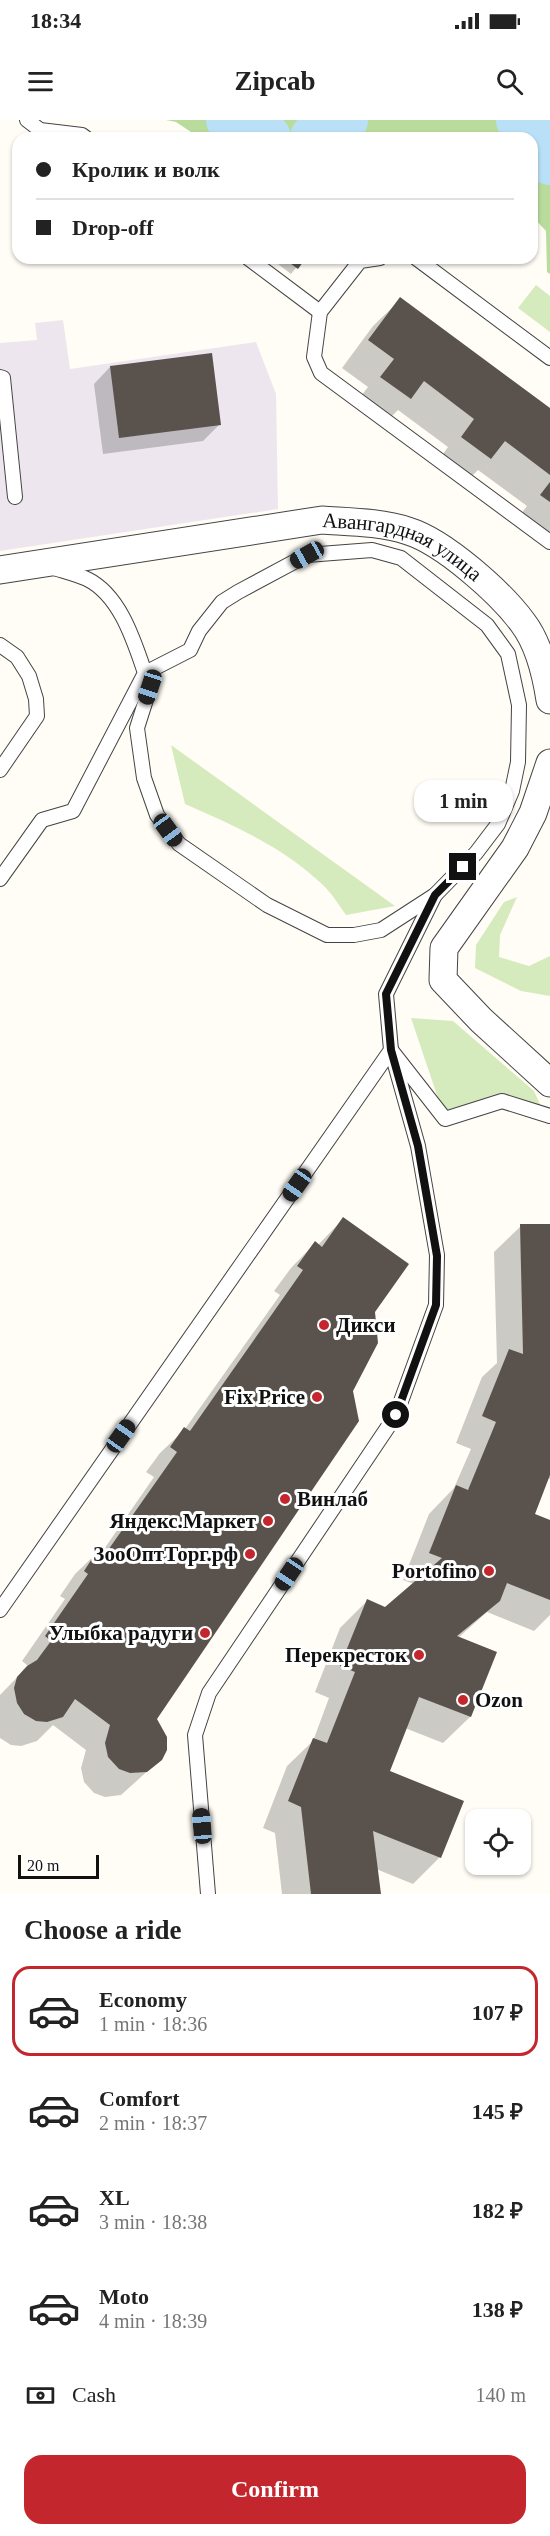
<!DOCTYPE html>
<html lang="en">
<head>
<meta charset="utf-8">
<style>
  :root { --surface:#fff; --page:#f6f6f6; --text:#222; --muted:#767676; --line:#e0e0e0; --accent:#c4262e }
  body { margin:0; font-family:Georgia,serif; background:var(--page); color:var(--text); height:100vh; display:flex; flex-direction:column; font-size:22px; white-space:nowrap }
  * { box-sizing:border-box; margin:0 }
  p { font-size:20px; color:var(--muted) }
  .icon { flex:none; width:33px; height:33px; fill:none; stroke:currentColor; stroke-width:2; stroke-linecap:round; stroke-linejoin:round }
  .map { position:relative; height:1774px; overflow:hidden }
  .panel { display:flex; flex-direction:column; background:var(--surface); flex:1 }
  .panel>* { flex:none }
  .guide { position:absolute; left:12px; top:12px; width:526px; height:132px; border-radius:18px; box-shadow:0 2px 4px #0004; display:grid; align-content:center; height:132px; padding:0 24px; background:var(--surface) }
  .tools { position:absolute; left:465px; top:1689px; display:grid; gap:12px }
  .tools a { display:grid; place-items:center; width:66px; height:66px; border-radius:12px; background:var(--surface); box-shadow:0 2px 4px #0004; font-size:30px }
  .scale { position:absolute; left:18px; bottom:15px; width:81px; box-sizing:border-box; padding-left:6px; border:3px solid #111; border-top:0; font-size:16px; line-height:21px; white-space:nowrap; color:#111; -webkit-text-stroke:4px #fff; paint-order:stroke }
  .end { position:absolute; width:27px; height:27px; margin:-14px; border:8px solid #111; background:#fff; box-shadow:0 0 0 3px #fff }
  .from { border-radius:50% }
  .bubble { position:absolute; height:42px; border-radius:18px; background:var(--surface); box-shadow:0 2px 4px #0004; font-size:20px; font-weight:700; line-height:42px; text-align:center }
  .car { position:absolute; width:18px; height:36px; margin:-18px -9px; border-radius:8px; box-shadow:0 0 4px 2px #0007; background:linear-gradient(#222 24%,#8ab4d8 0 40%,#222 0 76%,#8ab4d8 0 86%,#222 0) }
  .guide b { display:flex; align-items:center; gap:21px; height:57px; font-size:22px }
  .guide b+b { border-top:2px solid var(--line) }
  .guide i { width:15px; height:15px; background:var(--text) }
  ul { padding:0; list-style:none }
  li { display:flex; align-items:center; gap:18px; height:90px; margin:0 12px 9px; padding:0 12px; border:3px solid transparent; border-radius:18px }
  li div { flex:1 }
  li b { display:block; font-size:22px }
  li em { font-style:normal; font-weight:700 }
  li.on { border-color:var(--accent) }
  li>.icon { width:54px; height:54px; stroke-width:1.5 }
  h2 { padding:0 24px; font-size:27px; line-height:72px }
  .pay { display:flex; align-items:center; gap:15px; height:66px; padding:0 24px; font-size:22px }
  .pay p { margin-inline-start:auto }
  .action { display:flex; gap:12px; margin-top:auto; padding:12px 24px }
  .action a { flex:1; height:69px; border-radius:18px; background:var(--accent); color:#fff; font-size:24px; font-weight:700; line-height:69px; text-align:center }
  .status { display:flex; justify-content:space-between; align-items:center; height:42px; padding:0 30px; background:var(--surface); direction:ltr }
  .status svg { height:16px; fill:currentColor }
  header { display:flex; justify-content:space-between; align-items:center; height:78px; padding:0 24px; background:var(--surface); font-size:27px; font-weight:700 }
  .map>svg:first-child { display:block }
</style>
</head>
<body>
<div class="status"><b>18:34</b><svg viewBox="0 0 49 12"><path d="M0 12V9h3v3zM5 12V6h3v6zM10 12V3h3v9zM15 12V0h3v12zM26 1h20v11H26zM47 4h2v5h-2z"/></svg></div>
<header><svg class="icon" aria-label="menu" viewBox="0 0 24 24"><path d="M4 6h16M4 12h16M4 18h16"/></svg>Zipcab<svg class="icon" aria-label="search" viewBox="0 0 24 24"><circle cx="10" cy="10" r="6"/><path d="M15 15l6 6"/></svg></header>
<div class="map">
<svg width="550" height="1774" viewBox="0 0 550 1774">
  <rect width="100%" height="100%" fill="#fffdf5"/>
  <polygon fill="#eee6ef" points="63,200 70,249 256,222 276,274 278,389 0,431 0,223 37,220 35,203"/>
  <g fill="#d5ebbd">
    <polygon points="536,165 550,176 550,212 518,188"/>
    <path d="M171 625 196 643 395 786 346 795C339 785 332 774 324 766 285 728 235 706 185 684Z"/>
    <polygon points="517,777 500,815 499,837 529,846 550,836 550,876 521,871 475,848 476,825 504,782"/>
    <polygon points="411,898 453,901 534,971 545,995 502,981 445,999"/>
  </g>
  <polygon fill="#b9dc9c" points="166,0 550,0 550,154 547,152 546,111 533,97 532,18 200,18 176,2"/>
  <g fill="#0003">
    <polygon points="277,138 304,138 291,154 274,141"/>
    <polygon points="401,179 550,290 550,416 541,424 514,403 527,386 478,350 462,366 435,345 448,327 398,290 382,306 354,285 368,267 342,248 373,206"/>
    <polygon points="110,247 220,304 203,321 103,334 94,264"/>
    <polygon points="343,1099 373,1192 156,1598 161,1639 121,1675 105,1677 94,1673 84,1662 81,1648 86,1630 53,1605 37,1621 21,1626 11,1625 0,1618 0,1575 28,1546 22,1541 65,1479 60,1476 75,1454 100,1430 102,1432 154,1357 146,1352 160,1333 185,1309 280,1175 274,1171 291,1148 315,1123 318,1125"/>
    <polygon points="521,1106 550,1106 550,1359 547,1358 533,1395 550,1402 550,1495 534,1511 487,1492 458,1518 495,1533 470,1597 443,1623 405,1608 388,1652 440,1737 413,1764 376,1749 379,1774 282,1774 275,1713 263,1708 287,1646 313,1621 329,1578 315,1572 340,1508 367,1481 386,1489 414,1464 403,1460 429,1394 454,1368 471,1329 456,1323 482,1257 497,1243 494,1132"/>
  </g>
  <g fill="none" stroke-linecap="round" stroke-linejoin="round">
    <g stroke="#b9e0f7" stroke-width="50">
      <polyline points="231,0 239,12 266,18"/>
      <polyline points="521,0 550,40"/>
      <polyline points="315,18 343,0"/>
    </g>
  </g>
  <g fill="#5a524d">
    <polygon points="283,138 306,138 298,149"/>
    <polygon points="400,177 550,288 550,355 505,321 491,339 461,317 474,299 424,261 411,279 380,257 394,239 368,220"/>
    <polygon points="212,233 221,305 119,318 110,246"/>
    <polygon points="550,362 550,382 540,375"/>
    <polygon points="343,1097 409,1144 375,1192 378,1223 353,1271 359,1301 157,1599 167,1617 167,1630 162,1640 147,1652 130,1653 119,1649 108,1637 105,1623 110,1605 75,1579 63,1597 47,1602 36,1601 24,1594 17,1583 14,1568 17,1557 27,1546 37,1540 51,1521 45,1516 88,1454 84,1451 99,1428 106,1433 177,1332 170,1327 184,1307 190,1311 303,1150 297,1146 315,1121 322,1127"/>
    <polygon points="520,1104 550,1104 550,1355 535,1394 550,1400 550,1480 507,1463 500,1481 457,1516 497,1532 471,1597 419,1577 390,1651 464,1681 441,1738 373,1711 381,1774 311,1774 301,1687 288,1681 313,1618 327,1623 355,1552 340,1546 367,1479 385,1487 442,1438 429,1433 456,1365 468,1370 496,1302 482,1296 509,1229 523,1234"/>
  </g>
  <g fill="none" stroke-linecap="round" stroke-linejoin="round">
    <defs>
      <g id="service">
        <polyline points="27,0 40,10 82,15 86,18"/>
        <polyline points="248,138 320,192"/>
        <polyline points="380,138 360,141 320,192 314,237 321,253 550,422"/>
        <polyline points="416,138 550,238"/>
        <polyline points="0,257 3,258 15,377"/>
        <polygon points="372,430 401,438 487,505 508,534 519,585 518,642 512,671 498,704 476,733 435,775 381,810 354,815 327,815 267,785 179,724 157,695 144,658 137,608 150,567 145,553 190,530 199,511 222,482 238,472 307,435"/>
        <polyline points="0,525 17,537 29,556 36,579 37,596 0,650"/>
        <path d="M0 759 42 700 73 691 145 553C134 521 120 475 87 459 76 454 63 451 51 447"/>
        <polyline points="0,1490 391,930 386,874 435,775"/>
        <polyline points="208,1774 195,1615 209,1573 396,1295 436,1185 437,1135 418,1026 391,930 445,999 502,981 550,996"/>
      </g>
      <g id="minor">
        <path id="s1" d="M0 450 322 400C351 402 380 402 408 411 444 422 501 473 523 503 539 524 546 554 550 580"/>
        <polyline points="550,643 533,693 515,728 444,828 443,860 481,900 550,963"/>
      </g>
    </defs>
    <use href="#service" stroke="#444" stroke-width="16"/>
    <use href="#minor" stroke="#444" stroke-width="29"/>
    <use href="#service" stroke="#fff" stroke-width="14"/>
    <use href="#minor" stroke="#fff" stroke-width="27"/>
  </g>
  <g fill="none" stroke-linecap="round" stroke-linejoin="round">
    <polyline stroke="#111" stroke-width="8" points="396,1295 436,1185 437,1136 418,1026 391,930 386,874 435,775 463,747"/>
  </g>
  <g fill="#c4262e" stroke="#fff" stroke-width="2">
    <circle cx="324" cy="1205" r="6"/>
    <circle cx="317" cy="1277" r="6"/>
    <circle cx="285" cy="1379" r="6"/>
    <circle cx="268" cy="1401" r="6"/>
    <circle cx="250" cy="1434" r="6"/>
    <circle cx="489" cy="1451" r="6"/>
    <circle cx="205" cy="1513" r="6"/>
    <circle cx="419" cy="1535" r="6"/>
    <circle cx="463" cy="1580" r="6"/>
  </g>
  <g text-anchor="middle" stroke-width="6" stroke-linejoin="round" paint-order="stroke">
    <g font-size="21" fill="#111" stroke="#fff">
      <text dy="7" stroke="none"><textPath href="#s1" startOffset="412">Авангардная улица</textPath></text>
    </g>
    <g font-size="21" font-weight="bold" fill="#111" stroke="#fff" text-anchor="end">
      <text x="336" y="1212" text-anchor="start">Дикси</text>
      <text x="305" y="1284">Fix Price</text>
      <text x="297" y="1386" text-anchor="start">Винлаб</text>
      <text x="256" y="1408">Яндекс.Маркет</text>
      <text x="238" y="1441">ЗооОптТорг.рф</text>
      <text x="477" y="1458">Portofino</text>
      <text x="193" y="1520">Улыбка радуги</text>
      <text x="407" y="1542">Перекресток</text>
      <text x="475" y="1587" text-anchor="start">Ozon</text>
    </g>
  </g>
</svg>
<div class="tools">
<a><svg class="icon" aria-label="locate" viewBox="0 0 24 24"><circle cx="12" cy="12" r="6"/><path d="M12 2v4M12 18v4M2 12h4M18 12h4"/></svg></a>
</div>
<div class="scale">20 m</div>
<i class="end from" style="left:396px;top:1295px"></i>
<i class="end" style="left:463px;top:747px"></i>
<div class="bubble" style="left:414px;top:660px;width:99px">1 min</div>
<i class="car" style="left:307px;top:435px;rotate:241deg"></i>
<i class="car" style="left:150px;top:567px;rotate:198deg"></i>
<i class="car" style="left:168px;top:710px;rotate:144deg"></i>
<i class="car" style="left:297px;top:1065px;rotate:215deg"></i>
<i class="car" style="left:121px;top:1316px;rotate:35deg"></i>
<i class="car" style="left:289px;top:1454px;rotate:214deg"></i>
<i class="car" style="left:202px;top:1706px;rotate:355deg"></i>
<div class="guide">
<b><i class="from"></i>Кролик и волк</b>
<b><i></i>Drop-off</b>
</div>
</div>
<section class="panel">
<h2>Choose a ride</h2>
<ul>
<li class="on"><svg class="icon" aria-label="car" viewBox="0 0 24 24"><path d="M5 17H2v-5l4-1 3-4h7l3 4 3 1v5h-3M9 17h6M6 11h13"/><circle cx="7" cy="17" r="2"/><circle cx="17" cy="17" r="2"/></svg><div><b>Economy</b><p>1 min · 18:36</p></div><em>107 ₽</em></li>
<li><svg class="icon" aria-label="car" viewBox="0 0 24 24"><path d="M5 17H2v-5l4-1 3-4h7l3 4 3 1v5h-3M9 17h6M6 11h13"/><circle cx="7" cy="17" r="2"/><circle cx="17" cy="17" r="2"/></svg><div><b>Comfort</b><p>2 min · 18:37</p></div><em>145 ₽</em></li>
<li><svg class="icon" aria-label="car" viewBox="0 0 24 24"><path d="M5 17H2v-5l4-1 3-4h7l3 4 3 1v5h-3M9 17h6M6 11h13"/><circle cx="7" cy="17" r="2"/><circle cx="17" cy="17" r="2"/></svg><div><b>XL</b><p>3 min · 18:38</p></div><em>182 ₽</em></li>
<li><svg class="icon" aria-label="car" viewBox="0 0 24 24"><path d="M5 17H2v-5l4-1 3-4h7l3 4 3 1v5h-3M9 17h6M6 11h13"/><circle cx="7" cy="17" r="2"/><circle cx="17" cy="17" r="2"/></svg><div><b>Moto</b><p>4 min · 18:39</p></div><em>138 ₽</em></li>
</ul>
<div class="pay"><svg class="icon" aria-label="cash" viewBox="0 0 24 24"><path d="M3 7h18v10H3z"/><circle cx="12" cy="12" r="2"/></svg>Cash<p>140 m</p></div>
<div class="action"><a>Confirm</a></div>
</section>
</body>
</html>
